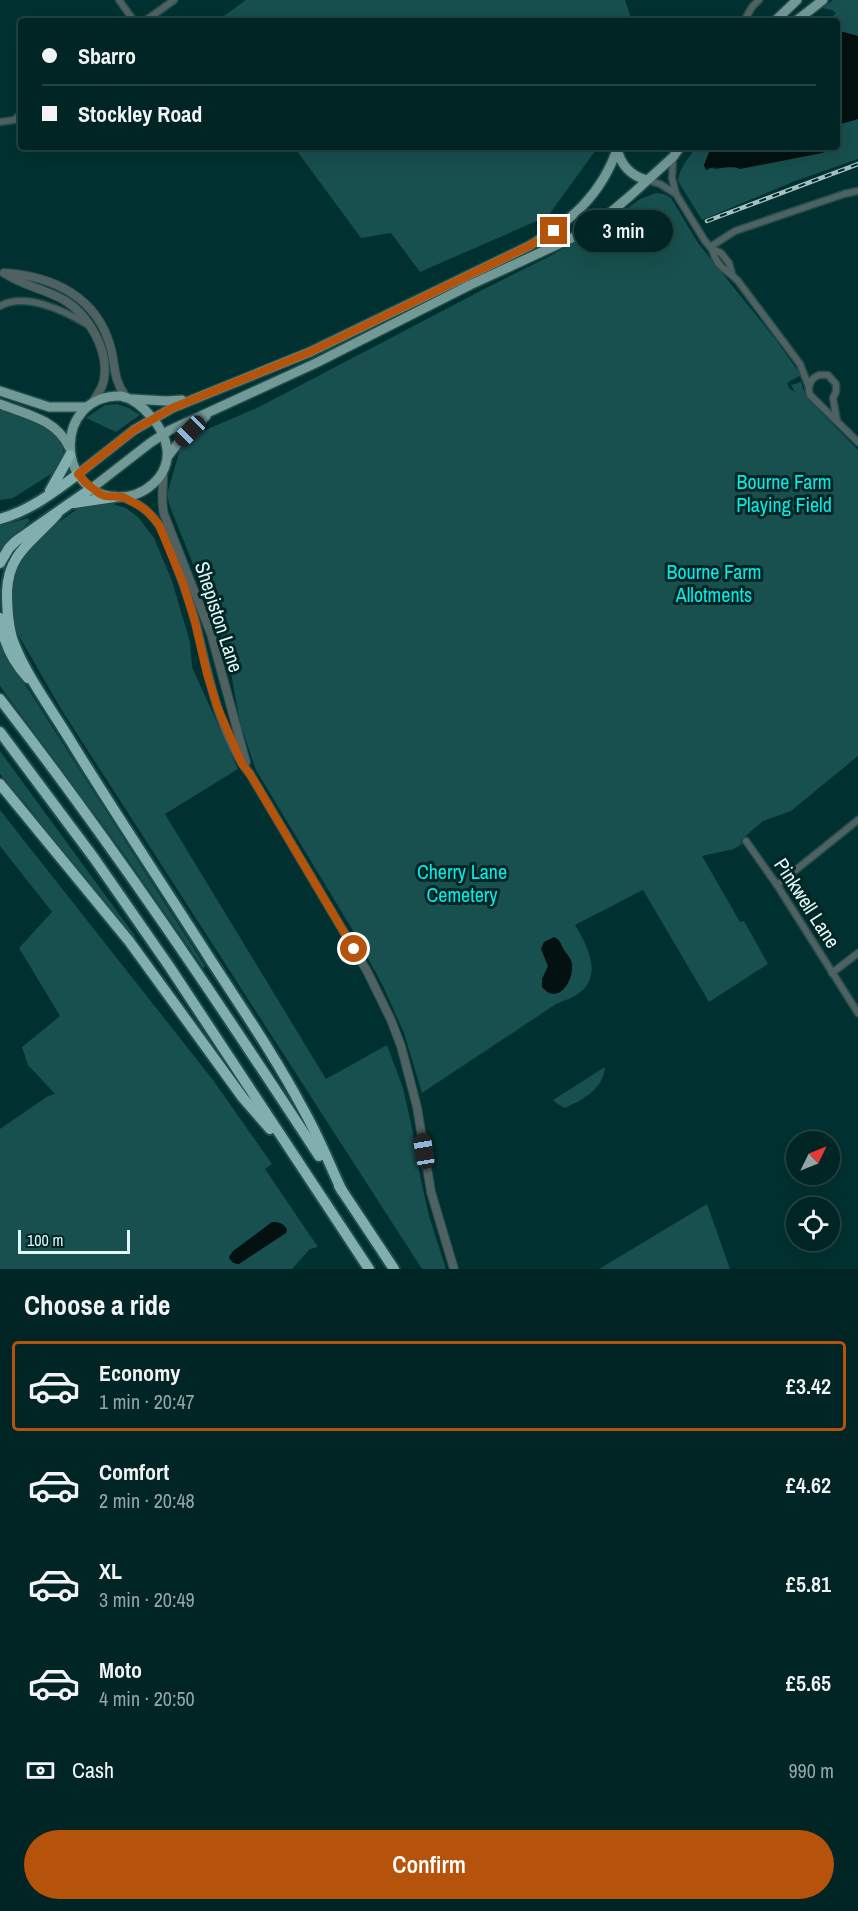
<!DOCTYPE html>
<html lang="en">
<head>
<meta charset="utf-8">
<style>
  :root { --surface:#002524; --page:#0a2d2c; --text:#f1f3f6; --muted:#95a5a6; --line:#224241; --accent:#b45309 }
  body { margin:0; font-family:"Archivo Narrow",sans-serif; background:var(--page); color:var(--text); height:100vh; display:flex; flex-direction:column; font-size:22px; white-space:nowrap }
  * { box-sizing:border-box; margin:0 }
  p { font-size:20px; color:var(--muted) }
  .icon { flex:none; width:33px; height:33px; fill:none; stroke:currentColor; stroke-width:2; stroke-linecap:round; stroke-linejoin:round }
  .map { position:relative; height:1269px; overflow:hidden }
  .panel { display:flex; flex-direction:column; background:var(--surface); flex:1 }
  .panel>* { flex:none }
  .hud { position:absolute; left:18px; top:18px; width:822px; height:132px; border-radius:6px; box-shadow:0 6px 24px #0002,0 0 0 2px var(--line); display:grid; align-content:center; height:132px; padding:0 24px; background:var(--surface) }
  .needle { width:39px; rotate:47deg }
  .tools { position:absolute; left:786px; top:1131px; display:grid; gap:12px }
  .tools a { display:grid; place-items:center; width:54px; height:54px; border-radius:50%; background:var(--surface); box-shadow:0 6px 24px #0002,0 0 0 2px var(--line); font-size:30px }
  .scale { position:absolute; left:18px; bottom:15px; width:112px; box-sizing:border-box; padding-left:6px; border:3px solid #e1f8f7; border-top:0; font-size:16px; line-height:21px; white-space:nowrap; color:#e1f8f7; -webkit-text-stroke:4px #022625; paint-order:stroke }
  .end { position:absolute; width:27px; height:27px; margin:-14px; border:8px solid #b45309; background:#fff; box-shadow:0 0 0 3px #fff }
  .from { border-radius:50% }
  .bubble { position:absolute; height:42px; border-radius:21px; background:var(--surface); box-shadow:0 6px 24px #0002,0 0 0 2px var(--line); font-size:20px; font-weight:600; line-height:42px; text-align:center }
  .car { position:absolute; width:18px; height:36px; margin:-18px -9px; border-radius:8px; box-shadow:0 0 4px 2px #0007; background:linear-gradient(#222 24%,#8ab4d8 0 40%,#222 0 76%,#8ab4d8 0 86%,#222 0) }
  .hud b { display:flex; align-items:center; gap:21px; height:57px; font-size:22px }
  .hud b+b { border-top:2px solid var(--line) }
  .hud i { width:15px; height:15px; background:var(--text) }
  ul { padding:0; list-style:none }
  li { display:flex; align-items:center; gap:18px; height:90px; margin:0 12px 9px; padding:0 12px; border:3px solid transparent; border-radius:6px }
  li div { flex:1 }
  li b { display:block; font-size:22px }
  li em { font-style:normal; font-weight:600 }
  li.on { border-color:var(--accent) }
  li>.icon { width:54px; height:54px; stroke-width:1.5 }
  h2 { padding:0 24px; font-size:27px; line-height:72px }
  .pay { display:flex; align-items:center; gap:15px; height:66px; padding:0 24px; font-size:22px }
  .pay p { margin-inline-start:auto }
  .primary-button { display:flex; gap:12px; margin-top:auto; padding:12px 24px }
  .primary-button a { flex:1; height:69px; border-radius:36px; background:var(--accent); color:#fff; font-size:24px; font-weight:600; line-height:69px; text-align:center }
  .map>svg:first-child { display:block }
</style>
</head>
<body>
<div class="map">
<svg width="858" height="1269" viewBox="0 0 858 1269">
  <rect width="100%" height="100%" fill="#003130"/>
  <g fill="#17504e">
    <polygon points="246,0 625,0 632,21 217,21"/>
    <polygon points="833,0 858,0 858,36 843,32 837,36 837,21 832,21 831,18 836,13 832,10 822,8"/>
    <path d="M858 119V159L795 181 702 220 678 181C679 168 689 157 697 147H711L704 167 717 169 732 166 747 167 830 150 832 147H837V125Z"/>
    <polygon points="294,147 598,147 548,216 420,272 391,233 361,238"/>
    <path d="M656 193 664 194 671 198 698 243 776 340 801 375 787 383 790 389 795 392 791 385 801 382 806 397 858 450V756L791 811 763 821 741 840 742 844 734 849 702 856 740 922 744 921 768 964 709 1002 643 890 575 925C587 945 604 976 578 994 572 998 563 1001 556 1004L422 1093 404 1033 383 986 355 934 256 770 240 723 232 678 221 634 169 504 167 494 180 450 196 434 259 407 486 288 554 254 605 225 640 199Z"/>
    <polygon points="117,404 129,408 140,415 116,432 86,418 105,405"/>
    <path d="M0 410C20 417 71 429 63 460 61 465 57 472 54 477L51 474 13 498 0 500Z"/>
    <path d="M109 503 126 508 138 517 154 538 172 581 190 642 192 667 238 769 165 814 326 1079 387 1045 403 1088 413 1133 420 1176 429 1216 446 1269H422L61 709 15 629C12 615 12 586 15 572 20 552 71 508 90 504 96 503 103 503 109 503Z"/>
    <polygon points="28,518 30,521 7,543 0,555 0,526"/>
    <polygon points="0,645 205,966 203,968 119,847 0,686"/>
    <polygon points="0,751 135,936 130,939 30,809 0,774"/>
    <polygon points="0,810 213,1080 272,1164 265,1169 318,1247 310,1249 292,1269 0,1269 0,1129 48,1096 55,1094 28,1065 22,1047 60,1016 19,948 52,912 0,846"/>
    <path d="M605 1067C603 1089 584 1099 565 1108L559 1105 553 1100Z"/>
    <polygon points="707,1204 730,1269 599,1269"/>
  </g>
  <g fill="#031211">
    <polygon points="843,32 858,36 858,119 837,125 837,36"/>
    <path d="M711 147H832L830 150 822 153 740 169C730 165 721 170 713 167L706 170 704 165Z"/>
    <path d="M554 937C560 940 560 942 563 948 566 954 571 957 572 964 574 981 558 1006 542 987V979L548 966 541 949 544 942Z"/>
    <path d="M272 1222C279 1222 283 1223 287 1229L286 1233 239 1264C234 1264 231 1262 229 1257L233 1251Z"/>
  </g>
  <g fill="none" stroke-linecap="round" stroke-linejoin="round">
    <defs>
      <g id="minor">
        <polyline points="119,0 134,21"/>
        <polyline points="145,21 174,0"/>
        <polyline points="744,21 752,7 759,0"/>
        <polyline points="0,122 14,120 21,114"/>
        <polyline points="673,158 672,178 676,194 705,241 712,249 721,253 729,263 732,274"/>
        <polyline points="647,180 660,184 676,194"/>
        <polyline points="710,247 735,231 844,194 858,191"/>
        <path d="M712 249C718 270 725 267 738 281L800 364 809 387"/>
        <path d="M0 306C26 292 65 311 88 325"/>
        <path d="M837 421 833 398 836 392V384L828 375H819C810 379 807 386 810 395L858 442"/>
        <polyline points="746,841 777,885 858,1013"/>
        <polyline points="777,885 858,820"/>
        <polyline points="832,973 858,953"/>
      </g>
      <g id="tertiary">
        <path d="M4 273C53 276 98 297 111 349 116 369 113 379 126 397"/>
        <path d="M6 274C24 286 45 289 64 300 88 314 109 350 104 379 103 388 97 395 92 403"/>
        <path d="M163 470C164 486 160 499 164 514L211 634 246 762"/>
        <path d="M123 497C138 503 150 511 159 525 167 537 172 553 177 567 184 586 191 605 196 624 208 672 219 736 250 774L367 971 391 1020 401 1046 417 1107 431 1192 454 1269"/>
      </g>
      <g id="primary">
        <polyline points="775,21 797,0"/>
        <polyline points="796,21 823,0"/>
        <path d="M617 149C621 165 631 176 647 180"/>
        <polyline points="0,391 49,407 86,407"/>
        <path d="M121 396C141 400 165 428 167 449 170 477 143 498 117 497 55 494 53 395 121 396Z"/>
        <polyline points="133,399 166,401 182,400"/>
        <path d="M0 404C26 414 57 420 69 447"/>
        <polyline points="168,456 179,442 206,416"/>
        <path d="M78 474 134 430 172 408 310 352 529 246C571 221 601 196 618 147"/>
        <polyline points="92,488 150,443 170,430 316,363 470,285 574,237 611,212 630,196 673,157 680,147"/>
      </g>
      <g id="motorway">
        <polyline points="50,491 70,455"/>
        <polyline points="74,503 114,497"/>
        <path d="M57 514C34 541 8 552 7 592 7 608 8 626 13 641 25 674 52 710 70 740 116 815 165 888 212 962 243 1010 276 1058 303 1109 318 1135 329 1163 342 1191"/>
        <path d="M0 519C29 511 54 492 78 474"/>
        <polyline points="0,563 9,548 16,541 92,488"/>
        <path d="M0 618C3 641 12 661 28 678"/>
        <path d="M0 699C114 846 217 1000 319 1156"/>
        <polyline points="0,732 94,858 169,966 369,1269"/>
        <polyline points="0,784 129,941 243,1098 270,1129"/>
        <polyline points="339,1186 394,1269"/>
      </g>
    </defs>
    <use href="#minor" stroke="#204d4c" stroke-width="9"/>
    <use href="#tertiary" stroke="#204d4c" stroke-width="10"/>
    <use href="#primary" stroke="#204d4c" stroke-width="12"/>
    <use href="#motorway" stroke="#204d4c" stroke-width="14"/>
    <use href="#minor" stroke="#4f6261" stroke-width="6"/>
    <use href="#tertiary" stroke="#4f6261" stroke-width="8"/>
    <use href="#primary" stroke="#739997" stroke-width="9"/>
    <use href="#motorway" stroke="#80afad" stroke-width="10"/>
    <defs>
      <polyline id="rail" points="707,221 858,164"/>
    </defs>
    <use href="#rail" stroke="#a2c1c0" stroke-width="4.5"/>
    <use href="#rail" stroke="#022625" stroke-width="2" stroke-dasharray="7" stroke-linecap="butt"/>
  </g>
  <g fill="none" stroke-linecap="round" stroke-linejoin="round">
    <polyline stroke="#b45309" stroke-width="8" points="354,949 250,774 242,764 217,706 207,674 195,622 183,583 159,525 147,511 140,506 123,497 105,496 100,494 86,483 78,474 134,430 172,408 310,352 529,246 554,231"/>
  </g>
  <g text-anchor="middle" stroke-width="6" stroke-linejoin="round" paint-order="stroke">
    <g font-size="20" fill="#07eae5" stroke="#022625">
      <text x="784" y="489">Bourne Farm<tspan x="784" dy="23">Playing Field</tspan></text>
      <text x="714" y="579">Bourne Farm<tspan x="714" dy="23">Allotments</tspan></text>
      <text x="462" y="879">Cherry Lane<tspan x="462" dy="23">Cemetery</tspan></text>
    </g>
    <g font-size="20" fill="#e1f8f7" stroke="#022625">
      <text transform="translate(219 617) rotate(72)" y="7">Shepiston Lane</text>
      <text transform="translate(807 903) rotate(57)" y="7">Pinkwell Lane</text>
    </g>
  </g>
</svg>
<div class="tools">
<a><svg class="needle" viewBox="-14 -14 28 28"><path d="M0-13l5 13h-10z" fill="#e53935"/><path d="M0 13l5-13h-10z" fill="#95a5a6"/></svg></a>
<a><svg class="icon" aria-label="locate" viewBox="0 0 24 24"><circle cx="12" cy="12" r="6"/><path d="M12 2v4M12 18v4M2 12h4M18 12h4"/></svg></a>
</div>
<div class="scale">100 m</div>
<i class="end from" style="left:354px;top:949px"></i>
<i class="end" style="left:554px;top:231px"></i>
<div class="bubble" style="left:574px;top:210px;width:99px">3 min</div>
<i class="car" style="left:190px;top:431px;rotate:225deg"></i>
<i class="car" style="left:424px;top:1151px;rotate:351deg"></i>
<div class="hud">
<b><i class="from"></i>Sbarro</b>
<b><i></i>Stockley Road</b>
</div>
</div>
<section class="panel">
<h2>Choose a ride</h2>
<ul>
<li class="on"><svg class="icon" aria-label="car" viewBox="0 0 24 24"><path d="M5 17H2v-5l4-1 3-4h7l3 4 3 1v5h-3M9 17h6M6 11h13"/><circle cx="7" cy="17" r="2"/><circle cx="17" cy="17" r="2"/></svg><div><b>Economy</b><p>1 min · 20:47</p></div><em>£3.42</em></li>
<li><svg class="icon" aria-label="car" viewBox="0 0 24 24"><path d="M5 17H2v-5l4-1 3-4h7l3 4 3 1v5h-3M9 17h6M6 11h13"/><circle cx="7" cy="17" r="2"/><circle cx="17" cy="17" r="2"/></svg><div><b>Comfort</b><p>2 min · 20:48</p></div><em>£4.62</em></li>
<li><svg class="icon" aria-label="car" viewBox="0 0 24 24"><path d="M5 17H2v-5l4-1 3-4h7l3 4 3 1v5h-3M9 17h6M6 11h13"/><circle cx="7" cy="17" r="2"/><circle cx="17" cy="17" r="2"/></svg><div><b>XL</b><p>3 min · 20:49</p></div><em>£5.81</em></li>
<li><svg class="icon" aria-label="car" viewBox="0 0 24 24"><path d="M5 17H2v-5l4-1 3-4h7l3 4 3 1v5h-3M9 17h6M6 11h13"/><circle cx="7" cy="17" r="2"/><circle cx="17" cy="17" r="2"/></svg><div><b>Moto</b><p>4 min · 20:50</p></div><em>£5.65</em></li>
</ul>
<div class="pay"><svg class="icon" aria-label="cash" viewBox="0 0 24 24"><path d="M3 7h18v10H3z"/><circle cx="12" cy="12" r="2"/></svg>Cash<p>990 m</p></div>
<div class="primary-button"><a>Confirm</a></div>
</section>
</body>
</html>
